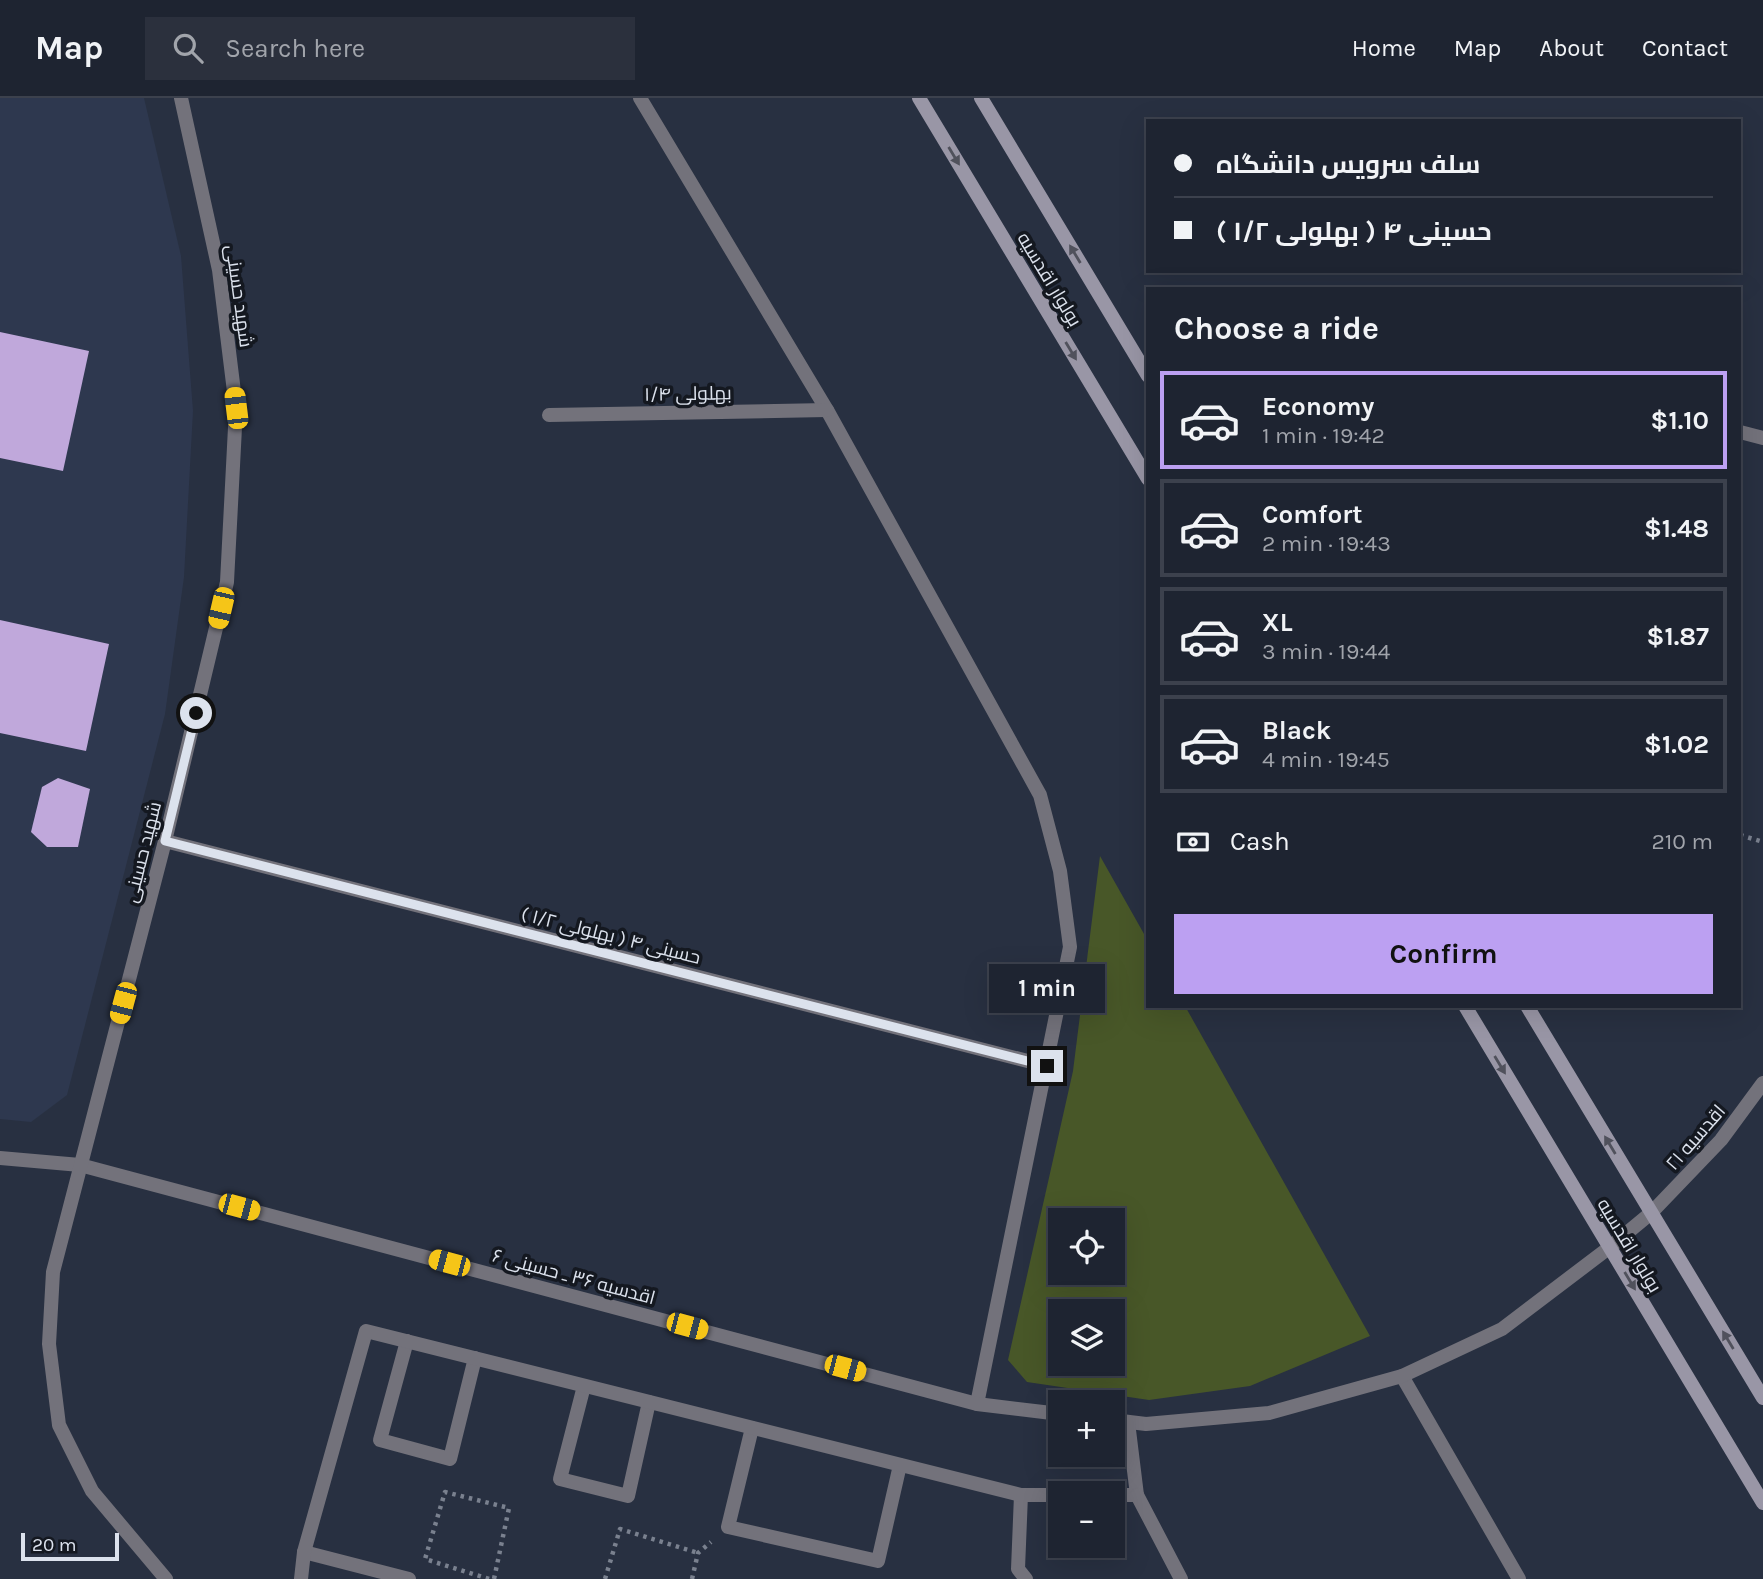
<!DOCTYPE html>
<html lang="en">
<head>
<meta charset="utf-8">
<style>
  :root { --surface:#1e2431; --page:#2b303d; --text:#f1f3f6; --muted:#a1a4ab; --line:#3c414d; --accent:#bca0f2 }
  body { margin:0; font-family:Karla,Cairo,sans-serif; background:var(--page); color:var(--text); height:100vh; display:flex; flex-direction:column; font-size:26px; white-space:nowrap }
  * { box-sizing:border-box; margin:0 }
  p { font-size:23px; color:var(--muted) }
  .icon { flex:none; width:38px; height:38px; fill:none; stroke:currentColor; stroke-width:2; stroke-linecap:round; stroke-linejoin:round }
  .map { position:relative; flex:1; overflow:hidden }
  .drawer { position:absolute; left:1146px; top:189px; width:595px; height:721px; display:flex; flex-direction:column; background:var(--surface); border-radius:0px; box-shadow:0 7px 28px #0002,0 0 0 2px var(--line) }
  .drawer>* { flex:none }
  .banner { position:absolute; left:1146px; top:21px; width:595px; height:154px; border-radius:0px; box-shadow:0 7px 28px #0002,0 0 0 2px var(--line); display:grid; align-content:center; height:154px; padding:0 28px; background:var(--surface) }
  .tools { position:absolute; left:1048px; top:1110px; display:grid; gap:14px }
  .tools a { display:grid; place-items:center; width:77px; height:77px; border-radius:0px; background:var(--surface); box-shadow:0 7px 28px #0002,0 0 0 2px var(--line); font-size:35px }
  .scale { position:absolute; left:21px; bottom:18px; width:98px; box-sizing:border-box; padding-left:7px; border:4px solid #dce2ed; border-top:0; font-size:19px; line-height:24px; white-space:nowrap; color:#dce2ed; -webkit-text-stroke:5px #141820; paint-order:stroke }
  .end { position:absolute; width:32px; height:32px; margin:-16px; border:9px solid #dce2ed; background:#111; box-shadow:0 0 0 4px #111 }
  .from { border-radius:50% }
  .bubble { position:absolute; height:49px; border-radius:0px; background:var(--surface); box-shadow:0 7px 28px #0002,0 0 0 2px var(--line); font-size:23px; font-weight:700; line-height:49px; text-align:center }
  .car { position:absolute; width:21px; height:42px; margin:-21px -10px; border-radius:9px; box-shadow:0 0 5px 2px #0007; background:linear-gradient(#f5c518 24%,#345 0 40%,#f5c518 0 76%,#345 0 86%,#f5c518 0) }
  .banner b { display:flex; align-items:center; gap:24px; height:66px; font-size:26px }
  .banner b+b { border-top:2px solid var(--line) }
  .banner i { width:18px; height:18px; background:var(--text) }
  ul { padding:0; list-style:none }
  li { display:flex; align-items:center; gap:21px; height:98px; margin:0 14px 10px; padding:0 14px; border:4px solid var(--line); border-radius:0px }
  li div { flex:1 }
  li b { display:block; font-size:26px }
  li em { font-style:normal; font-weight:700 }
  li.on { border-color:var(--accent) }
  li>.icon { width:63px; height:63px; stroke-width:1.5 }
  h2 { padding:0 28px; font-size:32px; line-height:84px }
  .pay { display:flex; align-items:center; gap:18px; height:77px; padding:0 28px; font-size:26px }
  .pay p { margin-inline-start:auto }
  .cta { display:flex; gap:14px; margin-top:auto; padding:14px 28px }
  .cta a { flex:1; height:80px; border-radius:0px; background:var(--accent); color:#111; font-size:28px; font-weight:700; line-height:80px; text-align:center }
  header { display:flex; align-items:center; gap:42px; box-sizing:border-box; height:98px; padding:0 35px; background:var(--surface); border-bottom:2px solid var(--line) }
  header strong { font-size:33px }
  nav { display:flex; gap:38px; margin-inline-start:auto; font-size:24px }
  .search { width:490px; height:63px; background:var(--page); display:flex; align-items:center; gap:18px; box-sizing:border-box; padding:0 24px; border-radius:0px; color:var(--muted); font-size:26px }
  .map>svg:first-child { display:block }
</style>
</head>
<body>
<header>
<strong>Map</strong>
<div class="search"><svg class="icon" aria-label="search" viewBox="0 0 24 24"><circle cx="10" cy="10" r="6"/><path d="M15 15l6 6"/></svg>Search here</div>
<nav><a>Home</a><a>Map</a><a>About</a><a>Contact</a></nav>
</header>
<div class="map">
<svg width="1763" height="1481" viewBox="0 0 1763 1481">
  <rect width="100%" height="100%" fill="#283041"/>
  <polygon fill="#2e384f" points="0,0 144,0 181,158 193,313 184,479 165,616 67,997 31,1024 0,1021"/>
  <path fill="#485728" fill-rule="evenodd" d="M1100 758 1148 843V908H1185L1370 1238 1250 1288 1149 1302 1027 1284 1008 1262 1073 973ZM1060 1122H1113V1174H1060ZM1060 1213H1113V1265H1060Z"/>
  <g fill="#c0a8db">
    <polygon points="0,234 89,253 63,373 0,360"/>
    <polygon points="0,522 109,546 86,653 0,635"/>
    <polygon points="58,680 90,691 78,749 47,749 31,734 42,689"/>
  </g>
  <g fill="none" stroke-linecap="round" stroke-linejoin="round">
    <g stroke="#7a818f" stroke-width="4.5" stroke-dasharray="3.5 5" stroke-linecap="butt">
      <polyline points="1740,737 1763,744"/>
      <polyline points="489,1481 425,1461 445,1394 509,1410 494,1481"/>
      <polyline points="605,1481 620,1431 698,1455"/>
      <polyline points="692,1481 698,1455 711,1444"/>
    </g>
    <g stroke="#73727b" stroke-width="14">
      <polyline points="640,0 827,312 1040,697 1060,773 1070,849 977,1306"/>
      <polyline points="549,317 827,312"/>
      <polyline points="1740,334 1763,340"/>
      <polyline points="165,743 1047,968"/>
      <polyline points="0,1060 80,1067 977,1306 1060,1316"/>
      <polyline points="407,1243 380,1342 450,1361 475,1260"/>
      <polyline points="1402,1278 1519,1481"/>
      <polyline points="584,1288 560,1381 628,1398 649,1304"/>
      <polyline points="1113,1322 1146,1326 1269,1315 1402,1278 1502,1231 1610,1149 1651,1115 1721,1042 1763,985"/>
      <polyline points="752,1330 728,1429 878,1463 900,1367"/>
      <polyline points="1021,1397 1018,1471 1026,1481"/>
      <polyline points="1113,1397 1137,1397 1128,1324"/>
      <polyline points="1137,1397 1181,1481"/>
      <polyline points="304,1454 409,1481"/>
      <polyline points="166,1481 92,1393 59,1327 49,1246 53,1174 165,743 227,484 236,310 219,172 181,0"/>
      <polyline points="301,1481 304,1454 366,1233 1021,1397 1060,1397"/>
    </g>
    <g stroke="#9996a6" stroke-width="14">
      <polyline points="919,0 1148,381"/>
      <polyline points="981,0 1148,278"/>
      <polyline points="1465,908 1763,1405"/>
      <polyline points="1527,908 1763,1300"/>
    </g>
  </g>
  <defs><path id="oneway-solid" d="M-6-.8H1V-3.2L6.5 0L1 3.2V.8H-6Z" transform="scale(1.75)"/></defs>
  <g fill="#50515c">
    <use href="#oneway-solid" transform="translate(954 58) rotate(59)"/>
    <use href="#oneway-solid" transform="translate(1075 156) rotate(-121)"/>
    <use href="#oneway-solid" transform="translate(1071 253) rotate(59)"/>
    <use href="#oneway-solid" transform="translate(1500 967) rotate(59)"/>
    <use href="#oneway-solid" transform="translate(1610 1047) rotate(-121)"/>
    <use href="#oneway-solid" transform="translate(1630 1183) rotate(59)"/>
    <use href="#oneway-solid" transform="translate(1728 1242) rotate(-121)"/>
  </g>
  <g fill="none" stroke-linecap="round" stroke-linejoin="round">
    <polyline stroke="#dce2ed" stroke-width="9" points="196,615 165,743 1047,968"/>
  </g>
  <g text-anchor="middle" stroke-width="7" stroke-linejoin="round" paint-order="stroke">
    <g font-size="19" fill="#dce2ed" stroke="#141820">
      <text transform="translate(1050 181) rotate(59)" y="7">بولوار اقدسیه</text>
      <text transform="translate(240 198) rotate(82)" y="7">شهید حسینی</text>
      <text transform="translate(688 295) rotate(-1)" y="7">بهلولی ۱/۴</text>
      <text transform="translate(142 754) rotate(-76)" y="7">شهید حسینی</text>
      <text transform="translate(611 837) rotate(14)" y="7">حسینی ۴ ( بهلولی ۱/۲ )</text>
      <text transform="translate(1695 1039) rotate(-49)" y="7">اقدسیه ۲۱</text>
      <text transform="translate(1630 1147) rotate(59)" y="7">بولوار اقدسیه</text>
      <text transform="translate(574 1178) rotate(15)" y="7">اقدسیه ۳۶ ـ حسینی ۶</text>
    </g>
  </g>
</svg>
<div class="tools">
<a><svg class="icon" aria-label="locate" viewBox="0 0 24 24"><circle cx="12" cy="12" r="6"/><path d="M12 2v4M12 18v4M2 12h4M18 12h4"/></svg></a>
<a><svg class="icon" aria-label="layers" viewBox="0 0 24 24"><path d="M12 4l9 5-9 5-9-5zM3 14l9 5 9-5"/></svg></a>
<a>+</a>
<a>−</a>
</div>
<div class="scale">20 m</div>
<i class="end from" style="left:196px;top:615px"></i>
<i class="end" style="left:1047px;top:968px"></i>
<div class="bubble" style="left:989px;top:866px;width:116px">1 min</div>
<i class="car" style="left:236px;top:310px;rotate:353deg"></i>
<i class="car" style="left:221px;top:510px;rotate:193deg"></i>
<i class="car" style="left:123px;top:905px;rotate:195deg"></i>
<i class="car" style="left:239px;top:1109px;rotate:105deg"></i>
<i class="car" style="left:449px;top:1165px;rotate:285deg"></i>
<i class="car" style="left:687px;top:1228px;rotate:105deg"></i>
<i class="car" style="left:845px;top:1270px;rotate:105deg"></i>
<div class="banner">
<b><i class="from"></i>سلف سرویس دانشگاه</b>
<b><i></i>حسینی ۴ ( بهلولی ۱/۲ )</b>
</div>
<section class="drawer">
<h2>Choose a ride</h2>
<ul>
<li class="on"><svg class="icon" aria-label="car" viewBox="0 0 24 24"><path d="M5 17H2v-5l4-1 3-4h7l3 4 3 1v5h-3M9 17h6M6 11h13"/><circle cx="7" cy="17" r="2"/><circle cx="17" cy="17" r="2"/></svg><div><b>Economy</b><p>1 min · 19:42</p></div><em>$1.10</em></li>
<li><svg class="icon" aria-label="car" viewBox="0 0 24 24"><path d="M5 17H2v-5l4-1 3-4h7l3 4 3 1v5h-3M9 17h6M6 11h13"/><circle cx="7" cy="17" r="2"/><circle cx="17" cy="17" r="2"/></svg><div><b>Comfort</b><p>2 min · 19:43</p></div><em>$1.48</em></li>
<li><svg class="icon" aria-label="car" viewBox="0 0 24 24"><path d="M5 17H2v-5l4-1 3-4h7l3 4 3 1v5h-3M9 17h6M6 11h13"/><circle cx="7" cy="17" r="2"/><circle cx="17" cy="17" r="2"/></svg><div><b>XL</b><p>3 min · 19:44</p></div><em>$1.87</em></li>
<li><svg class="icon" aria-label="car" viewBox="0 0 24 24"><path d="M5 17H2v-5l4-1 3-4h7l3 4 3 1v5h-3M9 17h6M6 11h13"/><circle cx="7" cy="17" r="2"/><circle cx="17" cy="17" r="2"/></svg><div><b>Black</b><p>4 min · 19:45</p></div><em>$1.02</em></li>
</ul>
<div class="pay"><svg class="icon" aria-label="cash" viewBox="0 0 24 24"><path d="M3 7h18v10H3z"/><circle cx="12" cy="12" r="2"/></svg>Cash<p>210 m</p></div>
<div class="cta"><a>Confirm</a></div>
</section>
</div>
</body>
</html>
